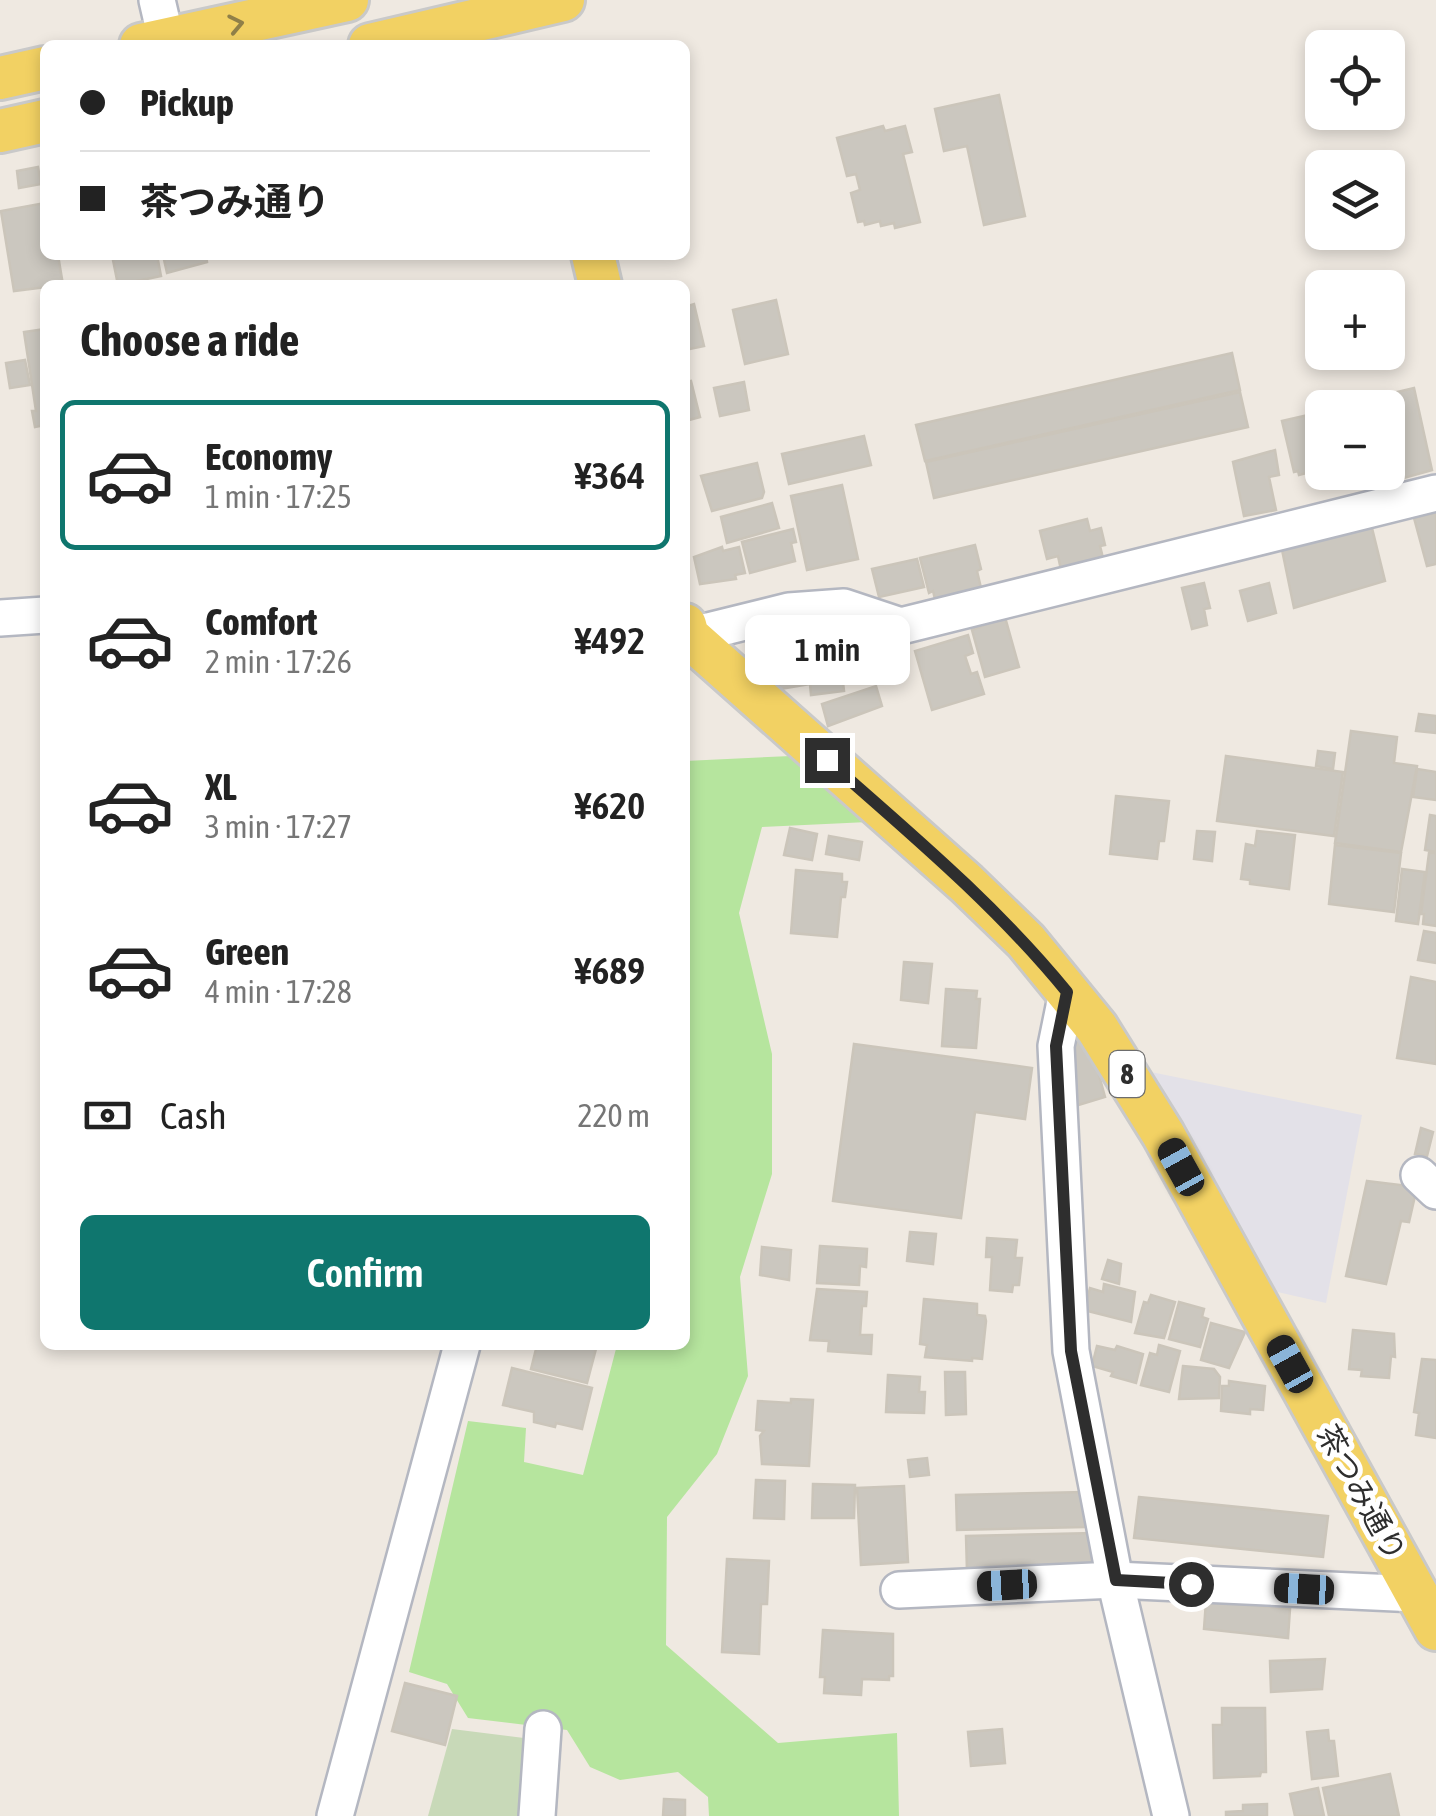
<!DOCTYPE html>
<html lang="en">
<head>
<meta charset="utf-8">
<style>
  :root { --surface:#fff; --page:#f6f6f6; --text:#222; --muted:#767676; --line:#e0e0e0; --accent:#0f766e }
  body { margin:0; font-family:"Asap Condensed","Noto Sans JP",sans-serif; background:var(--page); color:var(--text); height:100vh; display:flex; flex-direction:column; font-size:38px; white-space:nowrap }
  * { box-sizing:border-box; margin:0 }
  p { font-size:32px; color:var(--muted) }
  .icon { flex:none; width:55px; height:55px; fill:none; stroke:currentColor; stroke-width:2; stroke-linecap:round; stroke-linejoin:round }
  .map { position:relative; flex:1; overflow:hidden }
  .sheet { position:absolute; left:40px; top:280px; width:650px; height:1070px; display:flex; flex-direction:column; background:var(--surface); border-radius:15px; box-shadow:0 5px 15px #0003 }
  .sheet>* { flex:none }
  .top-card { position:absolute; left:40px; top:40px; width:650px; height:220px; border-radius:15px; box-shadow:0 5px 15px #0003; display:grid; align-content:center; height:220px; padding:0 40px; background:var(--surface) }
  .buttons { position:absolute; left:1305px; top:30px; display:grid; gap:20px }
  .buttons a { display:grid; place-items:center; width:100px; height:100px; border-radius:15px; background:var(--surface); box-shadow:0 5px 15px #0003; font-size:50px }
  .end { position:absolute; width:45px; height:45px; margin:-22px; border:12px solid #2e2e2e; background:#fff; box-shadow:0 0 0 5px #fff }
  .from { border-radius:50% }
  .bubble { position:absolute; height:70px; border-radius:15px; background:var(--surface); box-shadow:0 5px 15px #0003; font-size:32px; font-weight:600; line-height:70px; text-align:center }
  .car { position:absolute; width:30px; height:60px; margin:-30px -15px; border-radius:12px; box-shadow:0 0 8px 2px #0007; background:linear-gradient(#222 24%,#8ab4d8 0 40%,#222 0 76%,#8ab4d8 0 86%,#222 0) }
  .top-card b { display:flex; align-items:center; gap:35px; height:95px; font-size:38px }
  .top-card b+b { border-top:2px solid var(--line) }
  .top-card i { width:25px; height:25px; background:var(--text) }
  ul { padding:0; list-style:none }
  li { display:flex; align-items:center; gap:30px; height:150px; margin:0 20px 15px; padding:0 20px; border:5px solid transparent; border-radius:15px }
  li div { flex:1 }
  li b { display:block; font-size:38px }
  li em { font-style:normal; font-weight:600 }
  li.active { border-color:var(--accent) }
  li>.icon { width:90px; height:90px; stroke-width:1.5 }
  h2 { padding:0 40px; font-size:45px; line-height:120px }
  .pay { display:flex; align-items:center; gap:25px; height:110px; padding:0 40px; font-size:38px }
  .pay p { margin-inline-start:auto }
  .cta { display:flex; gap:20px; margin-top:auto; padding:20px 40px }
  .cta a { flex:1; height:115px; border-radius:15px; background:var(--accent); color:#fff; font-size:40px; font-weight:600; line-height:115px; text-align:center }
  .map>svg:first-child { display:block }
</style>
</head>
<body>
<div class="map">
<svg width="1436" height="1816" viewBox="0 0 1436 1816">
  <rect width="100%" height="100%" fill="#efe9e1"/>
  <polygon fill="#e3e1e8" points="1151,1072 1362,1115 1326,1303 1273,1291"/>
  <polygon fill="#b6e59e" points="791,756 868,822 762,827 739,913 772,1054 772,1174 740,1277 748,1376 717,1454 667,1517 666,1645 778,1743 897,1733 899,1816 709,1816 708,1797 678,1772 620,1780 590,1767 567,1730 468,1718 447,1684 409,1672 468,1421 526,1428 524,1462 583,1475 617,1345 685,1345 685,761"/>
  <polygon fill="#c8d9b8" points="452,1729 540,1740 534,1816 428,1816"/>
  <g fill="#cbc7bf" stroke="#cbc5ba" stroke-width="2.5">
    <polygon points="999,95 1025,216 984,225 967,146 944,151 935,109"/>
    <polygon points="883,126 885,131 905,126 912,152 903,154 920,222 895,228 894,223 881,226 880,221 865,225 864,221 858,222 851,193 860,190 856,174 847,176 837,138"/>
    <polygon points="38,167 41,184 19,188 17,171"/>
    <polygon points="45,203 45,255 58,255 63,285 14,291 1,211"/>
    <polygon points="112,255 157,255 161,276 118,285"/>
    <polygon points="163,255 206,255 207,262 167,273"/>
    <polygon points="776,300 788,354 745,364 733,310"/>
    <polygon points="694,304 704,346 685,350 685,307"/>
    <polygon points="45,329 45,425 35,427 32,411 36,411 24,332"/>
    <polygon points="1232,353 1240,390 925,461 916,425"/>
    <polygon points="25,360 30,385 10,388 6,363"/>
    <polygon points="691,381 700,417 685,421 685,382"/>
    <polygon points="744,382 749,410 720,416 714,388"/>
    <polygon points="1414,388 1432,470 1386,483 1384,472 1388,472 1388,408 1370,408 1368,399"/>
    <polygon points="1240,392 1248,427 934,498 926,462"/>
    <polygon points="1308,415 1314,442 1318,441 1322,469 1299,475 1298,471 1294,472 1282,421"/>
    <polygon points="864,436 871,465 789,484 782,454"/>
    <polygon points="1275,450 1279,475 1269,477 1276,510 1244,516 1233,462"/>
    <polygon points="757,463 764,492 762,498 712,511 701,476"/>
    <polygon points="842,485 858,559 807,570 791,496"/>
    <polygon points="772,503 779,528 727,543 721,517"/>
    <polygon points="1436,507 1436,564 1427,566 1414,518 1434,513 1433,508"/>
    <polygon points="1087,519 1090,531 1101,528 1105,545 1100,546 1103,558 1061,570 1058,556 1047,559 1040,531"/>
    <polygon points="1371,524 1385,581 1294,608 1281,545"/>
    <polygon points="793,529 796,542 791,543 795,561 750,573 742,542"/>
    <polygon points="975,545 981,569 977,571 981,588 935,599 933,591 929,593 920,558"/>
    <polygon points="722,547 723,551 739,547 745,573 735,575 736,579 700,584 694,557"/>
    <polygon points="917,559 924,587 879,597 872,569"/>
    <polygon points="1204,583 1210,608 1204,609 1207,625 1192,629 1182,588"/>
    <polygon points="1269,583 1276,613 1248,621 1240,591"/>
    <polygon points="1005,617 1019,667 985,677 972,630"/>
    <polygon points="823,625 823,629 828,628 830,648 826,649 827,657 840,655 844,691 811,695 810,684 780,689 778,672 762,671 757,640 767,639 766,633"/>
    <polygon points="968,635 973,653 965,656 971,674 977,672 984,694 932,710 915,651"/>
    <polygon points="876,686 882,706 828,726 822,704"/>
    <polygon points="1419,714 1436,716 1436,733 1416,731"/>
    <polygon points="1351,731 1397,737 1394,763 1417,766 1401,852 1335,843"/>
    <polygon points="1318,751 1335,753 1333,769 1316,766"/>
    <polygon points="1226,756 1343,772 1334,836 1217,821"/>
    <polygon points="1417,769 1436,772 1436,800 1413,797"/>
    <polygon points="1116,796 1169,801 1164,841 1159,841 1157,859 1110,854"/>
    <polygon points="1430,815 1436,816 1436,852 1425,850"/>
    <polygon points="790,828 817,834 812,860 784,855"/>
    <polygon points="1197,831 1215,832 1212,861 1194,859"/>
    <polygon points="1257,831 1295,835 1289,889 1250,884 1250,880 1241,879 1246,844 1255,846"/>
    <polygon points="829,836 862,842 859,860 826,854"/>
    <polygon points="1335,845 1401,853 1394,912 1329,904"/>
    <polygon points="1429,853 1436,853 1436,926 1423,924 1424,914 1421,914"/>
    <polygon points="1402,869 1425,872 1418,924 1396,921"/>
    <polygon points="796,870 842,874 842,882 847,882 845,897 841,897 837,937 791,933"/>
    <polygon points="1424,931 1436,933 1436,963 1418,960"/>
    <polygon points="904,962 932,964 928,1003 901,1000"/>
    <polygon points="1411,977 1436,982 1436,1064 1397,1058"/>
    <polygon points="946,989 977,991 976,999 980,999 976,1048 942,1046"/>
    <polygon points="1081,1040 1090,1058 1094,1057 1105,1097 1075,1106 1072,1043"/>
    <polygon points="854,1044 1032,1068 1025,1119 975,1112 961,1218 833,1201"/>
    <polygon points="1421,1128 1433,1132 1427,1156 1415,1154"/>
    <polygon points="1367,1181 1417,1187 1409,1222 1401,1221 1386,1284 1346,1276"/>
    <polygon points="910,1232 936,1234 933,1264 907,1261"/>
    <polygon points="987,1238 1017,1240 1015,1258 1022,1258 1019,1285 1013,1285 1012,1292 990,1290 992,1257 986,1257"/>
    <polygon points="820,1246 867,1249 866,1267 860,1266 859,1285 817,1283"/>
    <polygon points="762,1247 791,1250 789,1280 760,1275"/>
    <polygon points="1108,1260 1121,1264 1119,1284 1102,1279"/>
    <polygon points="1104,1284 1135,1292 1131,1322 1084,1310 1090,1288 1103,1292"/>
    <polygon points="817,1289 867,1292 866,1306 862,1306 860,1335 872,1335 871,1354 828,1351 829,1341 810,1340"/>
    <polygon points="1151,1295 1175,1302 1164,1338 1135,1333 1144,1302 1148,1303"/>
    <polygon points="924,1299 977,1304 977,1315 985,1316 986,1321 982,1359 972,1358 972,1361 925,1357 927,1345 920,1344"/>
    <polygon points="1179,1302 1204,1309 1202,1317 1208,1319 1200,1347 1169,1339"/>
    <polygon points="1211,1323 1245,1332 1229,1368 1201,1360"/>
    <polygon points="1353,1330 1394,1334 1395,1357 1391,1356 1389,1378 1361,1376 1362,1370 1349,1369"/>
    <polygon points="537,1345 597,1345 587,1383 531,1369"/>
    <polygon points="1159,1345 1180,1351 1169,1392 1141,1385 1150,1353 1157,1355"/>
    <polygon points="1097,1346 1115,1350 1117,1346 1143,1354 1136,1383 1111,1376 1113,1372 1092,1366"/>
    <polygon points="1422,1359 1436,1360 1436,1438 1416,1435 1419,1413 1414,1412"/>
    <polygon points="1183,1366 1214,1369 1220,1377 1219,1398 1179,1399"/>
    <polygon points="512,1368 592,1388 582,1429 556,1423 555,1427 534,1422 534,1412 503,1405"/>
    <polygon points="945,1372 965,1372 966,1414 946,1415"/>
    <polygon points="888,1375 920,1377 919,1392 925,1392 924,1413 886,1412"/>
    <polygon points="1229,1381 1265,1386 1263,1410 1250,1409 1250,1414 1221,1411 1222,1386 1229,1386"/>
    <polygon points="791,1399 813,1400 809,1466 762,1464 760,1436 764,1431 756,1430 758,1401 791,1403"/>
    <polygon points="927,1458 929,1475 910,1477 908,1460"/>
    <polygon points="756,1480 785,1481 784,1519 754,1518"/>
    <polygon points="813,1484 855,1485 854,1518 812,1518"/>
    <polygon points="904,1486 908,1562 861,1565 857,1488"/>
    <polygon points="1084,1492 1085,1527 957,1530 956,1495"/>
    <polygon points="1139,1497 1328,1516 1323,1557 1134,1538"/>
    <polygon points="1093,1533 1093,1569 967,1571 966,1536"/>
    <polygon points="727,1559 769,1561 767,1604 761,1604 759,1654 722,1652"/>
    <polygon points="1206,1601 1290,1609 1288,1638 1204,1629"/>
    <polygon points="823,1630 893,1634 893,1676 889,1676 889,1680 862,1679 861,1695 824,1693 825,1677 820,1677"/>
    <polygon points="1325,1659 1322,1689 1271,1692 1270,1661"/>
    <polygon points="405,1683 457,1696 445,1745 392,1731"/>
    <polygon points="1222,1708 1265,1708 1266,1772 1261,1772 1260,1776 1214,1778 1213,1725 1222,1725"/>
    <polygon points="1002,1729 1005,1763 971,1766 968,1732"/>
    <polygon points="1328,1730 1329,1741 1334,1741 1338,1776 1312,1779 1307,1732"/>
    <polygon points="1390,1774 1399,1816 1329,1816 1323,1788"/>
    <polygon points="1318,1788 1324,1816 1295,1816 1290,1794"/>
    <polygon points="664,1799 685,1800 685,1816 663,1816"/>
    <polygon points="1267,1804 1267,1816 1226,1816 1226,1812 1243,1811 1243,1805"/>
  </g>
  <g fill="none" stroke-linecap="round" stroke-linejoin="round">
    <defs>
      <g id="minor">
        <polyline points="157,0 166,39"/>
        <polyline points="0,618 45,615"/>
        <polyline points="685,643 688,636 789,611 844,607 901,626 1436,493"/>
        <polyline points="1067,992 1056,1046 1071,1351 1115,1580 1171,1816"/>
        <polyline points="1419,1175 1436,1191"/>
        <polyline points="899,1590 1115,1580 1417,1594"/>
        <polyline points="335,1816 462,1345"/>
        <polyline points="537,1816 543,1729"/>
      </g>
      <g id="major">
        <polyline points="141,45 347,0"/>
        <polyline points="370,45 563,0"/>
        <polyline points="0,78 45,68"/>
        <polyline points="0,131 45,121"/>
        <polyline points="593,255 600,285"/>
        <polyline points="685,625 688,636 966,883 1026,941 1097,1028 1163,1134 1436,1629"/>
      </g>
    </defs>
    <use href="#minor" stroke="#b4b7c1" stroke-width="40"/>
    <use href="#major" stroke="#c9c9c9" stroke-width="48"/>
    <use href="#minor" stroke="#fff" stroke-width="35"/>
    <use href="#major" stroke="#f2d163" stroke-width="42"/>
  </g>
  <defs><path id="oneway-chevron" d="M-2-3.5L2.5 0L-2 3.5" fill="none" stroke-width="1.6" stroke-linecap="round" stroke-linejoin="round" transform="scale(2.5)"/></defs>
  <use stroke="#908048" href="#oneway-chevron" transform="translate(236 24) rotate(-12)"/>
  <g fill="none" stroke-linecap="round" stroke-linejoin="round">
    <path stroke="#2e2e2e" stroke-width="12" d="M827 760C911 834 996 905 1067 992L1056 1046 1071 1351 1116 1580 1191 1584"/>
  </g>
  <g text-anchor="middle" stroke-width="10" stroke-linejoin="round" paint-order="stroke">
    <rect fill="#fff" stroke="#6d6d6d" stroke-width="2.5" x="1109.5" y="1051" width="35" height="46" rx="8"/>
    <g font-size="28" font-weight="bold" fill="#2e2e2e">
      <text x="1127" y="1084">8</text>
    </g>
    <g font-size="30" fill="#2e2e2e" stroke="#fff">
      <text transform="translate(1361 1493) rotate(61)" y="10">茶つみ通り</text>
    </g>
  </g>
</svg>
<div class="buttons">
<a><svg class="icon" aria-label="locate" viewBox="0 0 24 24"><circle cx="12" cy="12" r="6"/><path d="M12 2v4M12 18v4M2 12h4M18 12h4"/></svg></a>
<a><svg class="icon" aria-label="layers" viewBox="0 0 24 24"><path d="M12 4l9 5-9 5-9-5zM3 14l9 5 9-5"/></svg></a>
<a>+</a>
<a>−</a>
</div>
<i class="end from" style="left:1191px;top:1584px"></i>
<i class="end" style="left:827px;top:760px"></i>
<div class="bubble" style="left:745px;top:615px;width:165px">1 min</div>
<i class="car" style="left:1181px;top:1167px;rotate:331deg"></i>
<i class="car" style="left:1290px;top:1364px;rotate:331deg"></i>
<i class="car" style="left:1007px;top:1585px;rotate:267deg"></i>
<i class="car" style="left:1304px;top:1589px;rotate:273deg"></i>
<div class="top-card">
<b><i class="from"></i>Pickup</b>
<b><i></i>茶つみ通り</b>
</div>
<section class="sheet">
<h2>Choose a ride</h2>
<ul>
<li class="active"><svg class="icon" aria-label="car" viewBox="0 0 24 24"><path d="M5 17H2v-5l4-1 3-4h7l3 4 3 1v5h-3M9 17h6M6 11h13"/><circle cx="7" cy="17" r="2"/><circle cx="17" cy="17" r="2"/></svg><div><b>Economy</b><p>1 min · 17:25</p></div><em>¥364</em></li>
<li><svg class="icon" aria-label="car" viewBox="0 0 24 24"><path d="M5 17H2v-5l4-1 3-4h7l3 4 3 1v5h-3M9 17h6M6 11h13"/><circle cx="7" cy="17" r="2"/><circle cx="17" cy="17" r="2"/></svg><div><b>Comfort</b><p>2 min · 17:26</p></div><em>¥492</em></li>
<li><svg class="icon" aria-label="car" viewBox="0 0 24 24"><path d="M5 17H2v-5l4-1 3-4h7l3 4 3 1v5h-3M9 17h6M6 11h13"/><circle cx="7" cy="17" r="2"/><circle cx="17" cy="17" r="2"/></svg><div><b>XL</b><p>3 min · 17:27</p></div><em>¥620</em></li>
<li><svg class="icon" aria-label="car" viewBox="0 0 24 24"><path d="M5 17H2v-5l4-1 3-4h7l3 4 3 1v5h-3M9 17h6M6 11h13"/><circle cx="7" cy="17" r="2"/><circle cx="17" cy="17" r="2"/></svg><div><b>Green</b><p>4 min · 17:28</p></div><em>¥689</em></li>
</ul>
<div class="pay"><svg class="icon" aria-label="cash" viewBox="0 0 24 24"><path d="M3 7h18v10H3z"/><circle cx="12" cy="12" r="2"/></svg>Cash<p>220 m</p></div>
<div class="cta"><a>Confirm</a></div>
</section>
</div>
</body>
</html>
